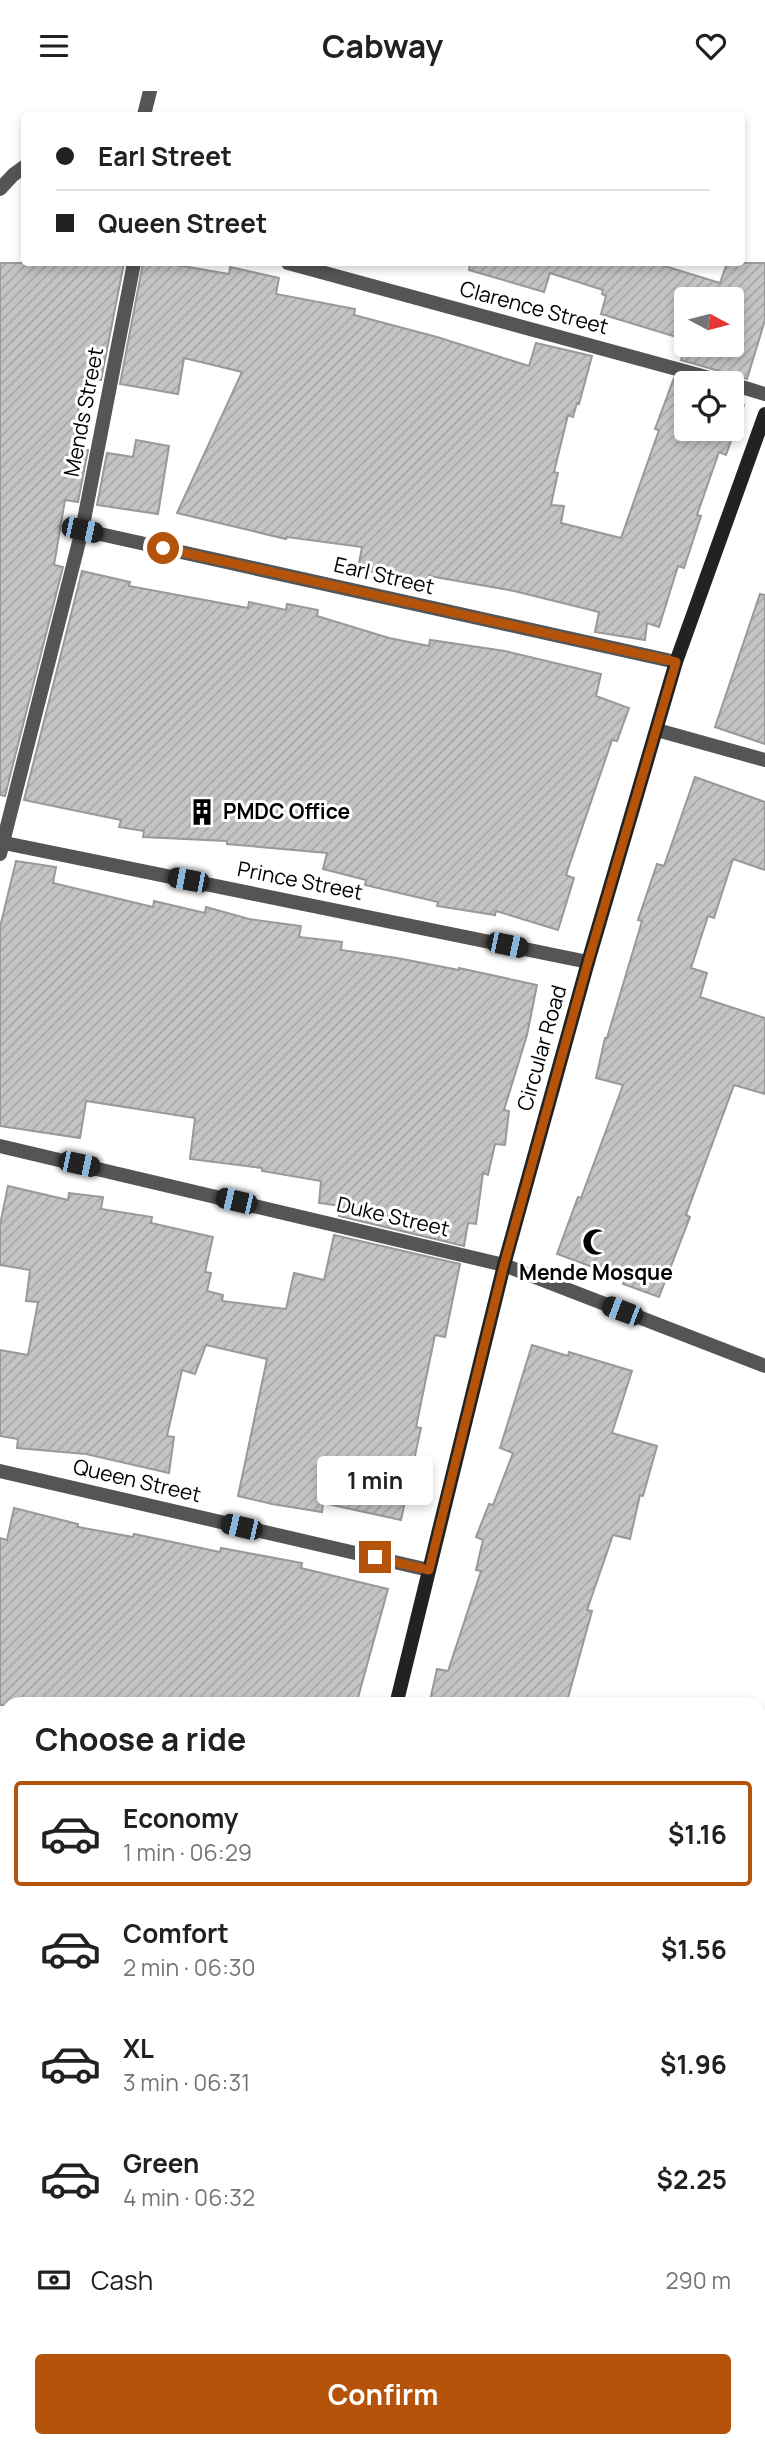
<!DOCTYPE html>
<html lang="en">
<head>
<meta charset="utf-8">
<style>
  :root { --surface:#fff; --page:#f6f6f6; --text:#202124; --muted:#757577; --line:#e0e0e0; --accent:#b45309 }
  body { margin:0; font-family:Manrope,sans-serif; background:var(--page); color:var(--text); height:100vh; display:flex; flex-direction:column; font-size:26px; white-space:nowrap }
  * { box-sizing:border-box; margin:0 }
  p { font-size:23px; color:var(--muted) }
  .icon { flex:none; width:38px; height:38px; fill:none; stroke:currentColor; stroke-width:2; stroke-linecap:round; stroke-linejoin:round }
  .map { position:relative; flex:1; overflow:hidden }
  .drawer { position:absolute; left:0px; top:1606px; width:766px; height:751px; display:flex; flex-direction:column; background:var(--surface); border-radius:21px 21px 0 0; box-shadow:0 4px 10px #0003 }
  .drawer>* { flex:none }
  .hud { position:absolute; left:21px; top:21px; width:724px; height:154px; border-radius:7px; box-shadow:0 4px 10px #0003; display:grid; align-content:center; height:154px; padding:0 35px; background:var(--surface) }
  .needle { width:46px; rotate:97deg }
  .fabs { position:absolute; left:674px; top:196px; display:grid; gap:14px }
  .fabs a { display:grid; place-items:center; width:70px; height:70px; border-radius:7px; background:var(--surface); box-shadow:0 4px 10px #0003; font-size:35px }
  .end { position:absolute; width:32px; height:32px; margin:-16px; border:9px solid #b45309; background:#fff; box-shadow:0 0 0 4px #fff }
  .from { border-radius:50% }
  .bubble { position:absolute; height:49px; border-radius:7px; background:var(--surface); box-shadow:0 4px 10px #0003; font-size:23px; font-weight:700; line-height:49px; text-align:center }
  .car { position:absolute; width:21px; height:42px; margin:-21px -10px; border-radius:9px; box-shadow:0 0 5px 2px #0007; background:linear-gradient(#222 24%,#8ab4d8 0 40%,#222 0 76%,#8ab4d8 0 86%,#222 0) }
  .hud b { display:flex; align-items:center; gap:24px; height:66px; font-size:26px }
  .hud b+b { border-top:2px solid var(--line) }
  .hud i { width:18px; height:18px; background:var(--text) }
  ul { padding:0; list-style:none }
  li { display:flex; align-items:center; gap:21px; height:105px; margin:0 14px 10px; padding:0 21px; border:4px solid transparent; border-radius:7px }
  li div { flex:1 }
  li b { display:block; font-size:26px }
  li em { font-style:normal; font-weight:700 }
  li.current { border-color:var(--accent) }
  li>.icon { width:63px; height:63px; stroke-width:1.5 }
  h2 { padding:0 35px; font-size:32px; line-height:84px }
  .pay { display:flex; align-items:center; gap:18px; height:77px; padding:0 35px; font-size:26px }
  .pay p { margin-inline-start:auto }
  .primary-button { display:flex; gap:14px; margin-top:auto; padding:14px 35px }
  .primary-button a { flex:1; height:80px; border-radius:7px; background:var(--accent); color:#fff; font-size:28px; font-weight:700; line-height:80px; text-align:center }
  header { display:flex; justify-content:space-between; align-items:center; height:91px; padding:0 35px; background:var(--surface); font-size:32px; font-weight:700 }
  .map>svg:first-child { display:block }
</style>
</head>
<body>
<header><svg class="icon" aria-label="menu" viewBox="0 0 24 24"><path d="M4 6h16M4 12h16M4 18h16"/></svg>Cabway<svg class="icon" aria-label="heart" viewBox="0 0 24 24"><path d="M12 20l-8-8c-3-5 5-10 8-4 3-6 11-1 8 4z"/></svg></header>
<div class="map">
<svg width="765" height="2356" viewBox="0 0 765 2356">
  <defs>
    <pattern id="building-hatch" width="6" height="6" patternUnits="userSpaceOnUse" patternTransform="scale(1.75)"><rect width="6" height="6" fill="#c4c4c4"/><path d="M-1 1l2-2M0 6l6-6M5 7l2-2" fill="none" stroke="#a7a7a7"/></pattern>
  </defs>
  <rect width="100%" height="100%" fill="#fff"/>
  <g fill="url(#building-hatch)" stroke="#999" stroke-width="2">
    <polygon points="0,172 124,172 101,289 84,286 72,357 88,359 78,411 65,409 54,474 63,476 5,705 0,704"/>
    <polygon points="143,172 165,172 229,183 230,176 279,187 276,203 355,218 354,224 437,246 529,275 536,252 592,265 579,313 577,312 573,326 568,324 554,381 558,382 551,414 564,415 561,432 621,447 659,339 655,338 674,287 692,292 686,292 686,338 732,338 732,303 742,306 740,312 744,314 726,364 719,361 697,424 701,425 684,477 678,475 659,536 647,532 645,549 595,541 599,521 514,500 429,485 428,492 358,478 362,456 287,446 286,448 177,422 242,281 184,267 178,303 120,293"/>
    <polygon points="470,172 655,172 720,192 727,172 765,172 765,229 747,288 681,269 686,254 732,254 732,208 686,208 686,249 601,223 606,205 602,203 603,199 550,182 544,201 469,179"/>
    <polygon points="136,349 169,355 158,423 97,414 107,362 133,366"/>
    <polygon points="82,480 130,491 129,495 248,517 249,511 286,519 287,513 318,519 317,525 389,547 429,555 430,549 505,560 601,583 596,605 629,617 617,650 612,649 566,784 574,787 558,839 496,820 495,824 437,815 438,811 365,794 366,789 323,778 327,762 227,753 227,750 143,746 144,740 119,736 121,729 24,709"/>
    <polygon points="760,503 765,504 765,653 715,636"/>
    <polygon points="695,686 765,711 765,779 733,768 714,827 708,825 691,877 707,882 700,906 765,927 765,1003 734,994 686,1124 690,1126 659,1206 623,1193 625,1188 557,1163 578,1106 581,1107 623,994 596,987 605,947 607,947 642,830 638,829 657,773 664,775"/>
    <polygon points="16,770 56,776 53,792 153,816 154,810 205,822 206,816 249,828 301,835 299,846 342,851 341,859 397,867 459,879 459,877 537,894 527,944 504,1019 509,1020 505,1054 495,1053 488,1084 483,1082 476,1133 468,1132 464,1155 339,1125 341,1115 319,1112 321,1090 262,1080 262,1077 190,1068 195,1027 86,1010 80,1047 0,1035 0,836"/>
    <polygon points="8,1095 68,1109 69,1102 103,1106 101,1118 152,1126 151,1132 213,1146 205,1181 211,1182 207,1200 223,1204 222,1210 286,1218 294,1182 324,1189 334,1144 460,1173 445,1246 435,1244 416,1336 421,1337 401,1429 323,1412 322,1421 272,1413 238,1405 267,1268 206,1254 195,1283 182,1279 167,1345 174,1346 169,1382 86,1363 17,1357 18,1348 0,1345 0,1259 28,1264 38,1211 26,1210 30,1179 0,1174 0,1134"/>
    <polygon points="532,1254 568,1265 569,1261 632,1280 612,1342 657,1355 643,1405 640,1404 630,1448 613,1444 587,1519 592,1520 566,1614 429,1614 437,1578 448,1580 481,1480 476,1479 483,1449 476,1446 489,1413 493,1414 513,1362 500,1357"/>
    <polygon points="14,1417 78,1433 78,1436 133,1446 134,1443 220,1461 221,1457 302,1472 301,1477 388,1498 356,1614 81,1614 31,1607 30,1614 0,1614 0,1447 7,1449"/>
  </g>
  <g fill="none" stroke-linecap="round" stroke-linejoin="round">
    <polyline stroke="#555" stroke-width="14" points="679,2350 681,2356"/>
    <g stroke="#555" stroke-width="14">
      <polyline points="144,24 150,0"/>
      <polyline points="0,98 13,84 24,76"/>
      <polyline points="288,172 728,292"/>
      <polyline points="732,293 765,303"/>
      <polyline points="82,439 676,571"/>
      <polyline points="657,639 765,669"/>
      <polyline points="0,751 588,871"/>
      <polyline points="0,763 82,439 134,172"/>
      <polyline points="0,1055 504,1174 765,1275"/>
      <polyline points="0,1380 429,1479"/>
      <polyline points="0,1691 7,1693"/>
      <polyline points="0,2004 7,2006"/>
      <polyline points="0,2323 7,2324"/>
    </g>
    <g stroke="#222" stroke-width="14">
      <polyline points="396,1614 504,1174 588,871 676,571 765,323"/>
      <polyline points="284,2350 285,2356"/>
    </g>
  </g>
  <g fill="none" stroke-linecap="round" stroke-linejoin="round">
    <polyline stroke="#b45309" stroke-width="9" points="163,457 676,571 588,871 504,1174 429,1479 375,1466"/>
  </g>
  <defs>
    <symbol id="building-bare" viewBox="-9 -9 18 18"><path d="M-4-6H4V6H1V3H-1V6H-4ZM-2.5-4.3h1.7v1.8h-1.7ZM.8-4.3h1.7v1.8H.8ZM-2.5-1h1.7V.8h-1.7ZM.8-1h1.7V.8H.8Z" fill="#000" stroke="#fff" stroke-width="2.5" paint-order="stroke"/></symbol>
    <symbol id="mosque-bare" viewBox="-9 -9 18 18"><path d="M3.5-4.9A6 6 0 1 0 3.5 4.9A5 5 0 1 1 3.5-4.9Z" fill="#000" stroke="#fff" stroke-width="2.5" paint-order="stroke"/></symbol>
  </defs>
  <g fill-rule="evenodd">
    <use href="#building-bare" x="183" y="702" width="38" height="38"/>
    <use href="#mosque-bare" x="577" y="1132" width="38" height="38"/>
  </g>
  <g text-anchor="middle" stroke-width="6" stroke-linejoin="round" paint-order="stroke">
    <g font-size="21" fill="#000" stroke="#fff">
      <text transform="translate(534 217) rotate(15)" y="7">Clarence Street</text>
      <text transform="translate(84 321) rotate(-79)" y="7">Mends Street</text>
      <text transform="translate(384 485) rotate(13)" y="7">Earl Street</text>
      <text transform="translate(300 790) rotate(11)" y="7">Prince Street</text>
      <text transform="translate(542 957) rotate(-74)" y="7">Circular Road</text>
      <text transform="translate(393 1126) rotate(13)" y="7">Duke Street</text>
      <text transform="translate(137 1390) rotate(13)" y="7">Queen Street</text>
    </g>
    <g font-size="21" font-weight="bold" fill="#000" stroke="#fff" text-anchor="start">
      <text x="223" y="728">PMDC Office</text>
      <text x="596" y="1189" text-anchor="middle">Mende Mosque</text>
    </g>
  </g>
</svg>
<div class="fabs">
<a><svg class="needle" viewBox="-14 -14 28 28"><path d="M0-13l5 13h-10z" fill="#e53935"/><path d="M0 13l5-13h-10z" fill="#757577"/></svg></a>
<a><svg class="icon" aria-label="locate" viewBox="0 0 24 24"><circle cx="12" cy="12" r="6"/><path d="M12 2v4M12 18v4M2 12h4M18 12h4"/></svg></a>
</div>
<i class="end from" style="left:163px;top:457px"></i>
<i class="end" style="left:375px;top:1466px"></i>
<div class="bubble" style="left:317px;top:1365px;width:116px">1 min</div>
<i class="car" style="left:82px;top:439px;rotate:102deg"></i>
<i class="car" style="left:188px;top:789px;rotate:281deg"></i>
<i class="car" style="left:507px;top:854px;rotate:102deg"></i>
<i class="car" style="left:79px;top:1073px;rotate:102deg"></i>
<i class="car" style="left:236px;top:1110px;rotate:283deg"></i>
<i class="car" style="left:622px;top:1220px;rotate:291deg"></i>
<i class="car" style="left:241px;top:1436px;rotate:283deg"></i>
<div class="hud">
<b><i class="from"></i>Earl Street</b>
<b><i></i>Queen Street</b>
</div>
<section class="drawer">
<h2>Choose a ride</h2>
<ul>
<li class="current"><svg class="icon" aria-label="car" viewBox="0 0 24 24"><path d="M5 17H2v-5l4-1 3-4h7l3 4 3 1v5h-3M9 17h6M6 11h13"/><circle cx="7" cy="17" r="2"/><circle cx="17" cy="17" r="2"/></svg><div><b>Economy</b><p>1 min · 06:29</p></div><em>$1.16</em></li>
<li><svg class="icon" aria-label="car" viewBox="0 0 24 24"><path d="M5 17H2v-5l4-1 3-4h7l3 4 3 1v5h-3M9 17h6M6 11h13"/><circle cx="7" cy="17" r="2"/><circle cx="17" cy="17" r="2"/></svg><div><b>Comfort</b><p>2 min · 06:30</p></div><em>$1.56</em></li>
<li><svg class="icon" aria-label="car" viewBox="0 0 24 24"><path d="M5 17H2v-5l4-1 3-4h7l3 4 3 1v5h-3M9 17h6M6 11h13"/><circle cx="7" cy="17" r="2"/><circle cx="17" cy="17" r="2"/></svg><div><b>XL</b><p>3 min · 06:31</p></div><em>$1.96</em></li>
<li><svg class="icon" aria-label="car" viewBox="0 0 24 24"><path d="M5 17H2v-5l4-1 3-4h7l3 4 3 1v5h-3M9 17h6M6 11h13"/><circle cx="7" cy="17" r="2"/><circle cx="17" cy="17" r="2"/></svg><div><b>Green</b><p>4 min · 06:32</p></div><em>$2.25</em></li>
</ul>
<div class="pay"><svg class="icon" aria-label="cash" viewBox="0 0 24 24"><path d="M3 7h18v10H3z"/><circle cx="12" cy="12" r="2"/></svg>Cash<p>290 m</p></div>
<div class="primary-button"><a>Confirm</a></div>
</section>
</div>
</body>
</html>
